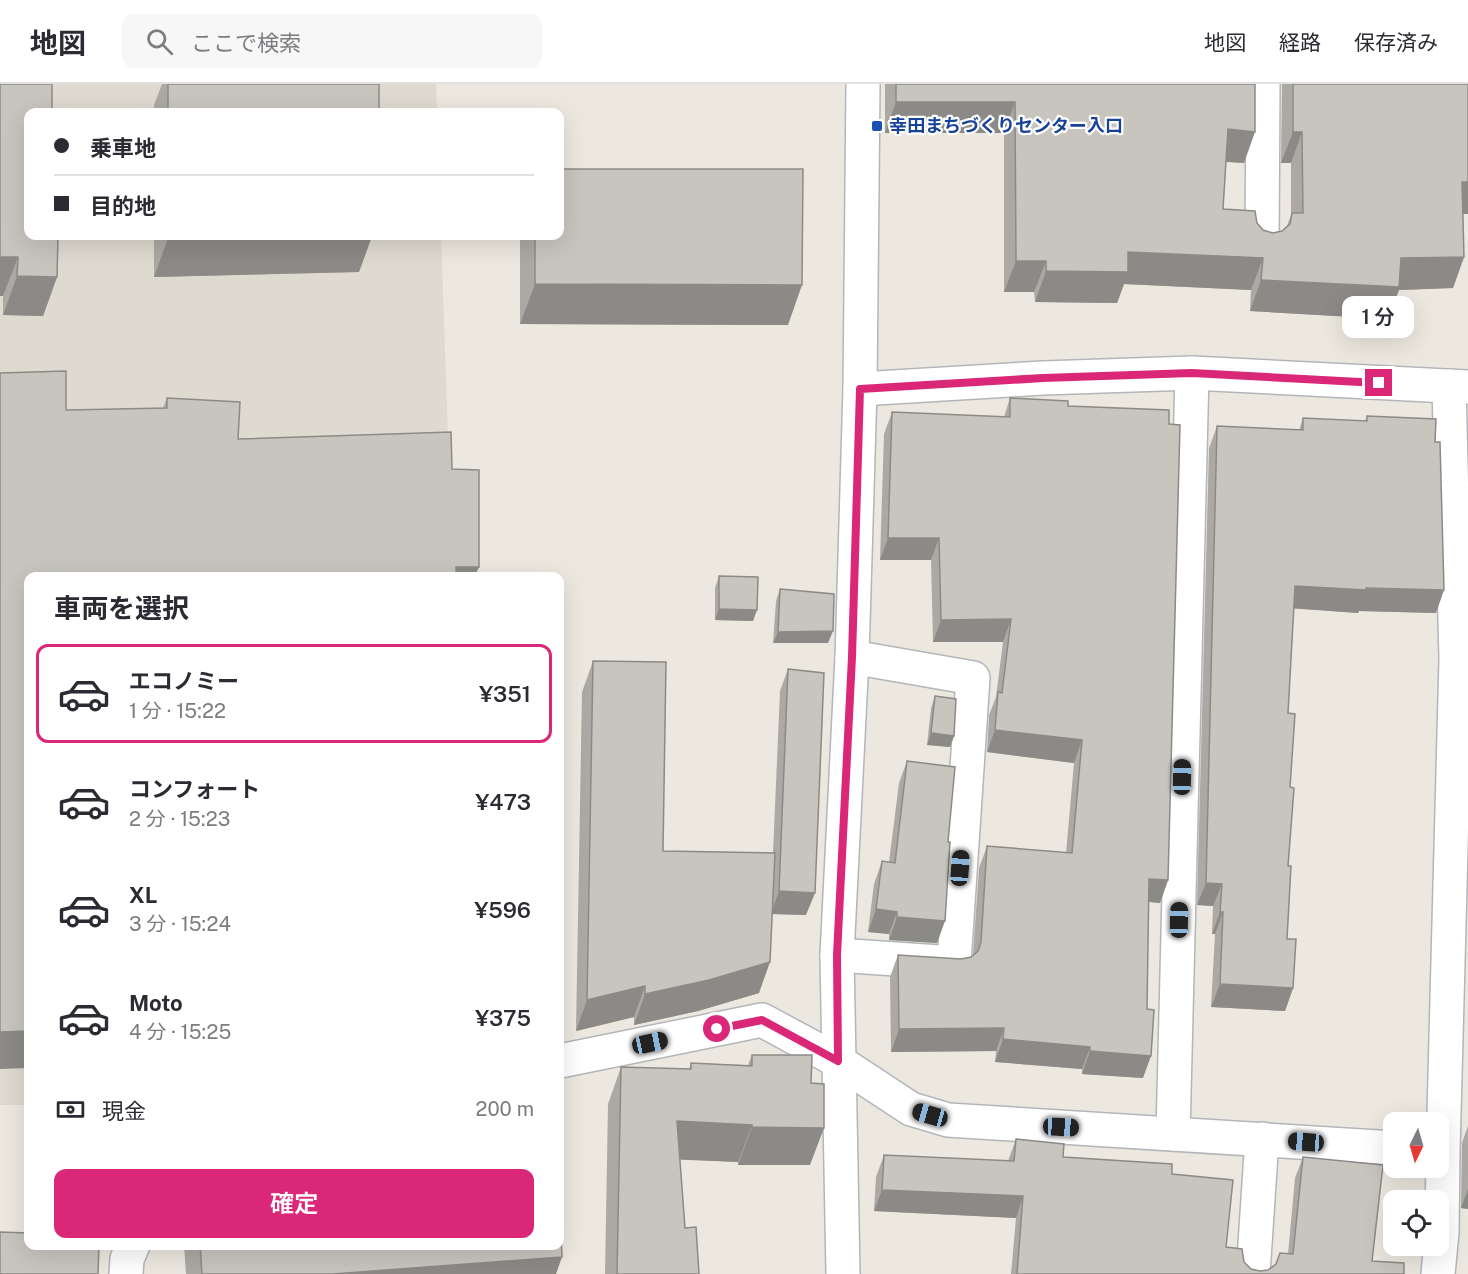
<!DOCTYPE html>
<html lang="ja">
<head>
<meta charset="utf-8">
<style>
  :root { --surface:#fff; --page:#f7f7f7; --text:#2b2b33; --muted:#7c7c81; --line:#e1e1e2; --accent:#db2777 }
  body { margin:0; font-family:"Public Sans","Noto Sans JP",sans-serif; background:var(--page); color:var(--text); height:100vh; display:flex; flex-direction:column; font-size:22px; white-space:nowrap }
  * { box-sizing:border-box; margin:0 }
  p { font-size:20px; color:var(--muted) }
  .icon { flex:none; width:33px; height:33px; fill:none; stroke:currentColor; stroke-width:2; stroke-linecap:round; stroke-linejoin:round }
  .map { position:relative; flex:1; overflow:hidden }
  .sheet { position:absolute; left:24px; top:488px; width:540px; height:678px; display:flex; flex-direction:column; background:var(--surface); border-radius:12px; box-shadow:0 6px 24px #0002 }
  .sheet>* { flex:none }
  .guide { position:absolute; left:24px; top:24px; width:540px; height:132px; border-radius:12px; box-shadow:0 6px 24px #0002; display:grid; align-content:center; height:132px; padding:0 30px; background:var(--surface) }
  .needle { width:39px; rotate:185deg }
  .fabs { position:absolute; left:1383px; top:1028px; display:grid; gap:12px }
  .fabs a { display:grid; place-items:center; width:66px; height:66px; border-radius:12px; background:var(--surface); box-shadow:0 6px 24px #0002; font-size:30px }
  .end { position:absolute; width:27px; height:27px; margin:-14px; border:8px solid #db2777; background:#fff; box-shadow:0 0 0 3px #fff }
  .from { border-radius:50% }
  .bubble { position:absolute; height:42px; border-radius:12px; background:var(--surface); box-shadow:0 6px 24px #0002; font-size:20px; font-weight:600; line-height:42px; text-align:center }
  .car { position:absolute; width:18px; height:36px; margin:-18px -9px; border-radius:8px; box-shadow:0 0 4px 2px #0007; background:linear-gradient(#222 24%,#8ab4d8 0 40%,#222 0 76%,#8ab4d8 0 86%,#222 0) }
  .guide b { display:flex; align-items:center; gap:21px; height:57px; font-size:22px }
  .guide b+b { border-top:2px solid var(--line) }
  .guide i { width:15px; height:15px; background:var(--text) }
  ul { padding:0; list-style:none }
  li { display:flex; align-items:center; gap:18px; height:99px; margin:0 12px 9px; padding:0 18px; border:3px solid transparent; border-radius:12px }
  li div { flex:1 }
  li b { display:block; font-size:22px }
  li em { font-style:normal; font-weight:600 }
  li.selected { border-color:var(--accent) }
  li>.icon { width:54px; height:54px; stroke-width:1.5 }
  h2 { padding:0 30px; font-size:27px; line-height:72px }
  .pay { display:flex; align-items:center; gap:15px; height:66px; padding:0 30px; font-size:22px }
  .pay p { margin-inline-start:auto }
  .action { display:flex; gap:12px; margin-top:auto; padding:12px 30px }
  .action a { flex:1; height:69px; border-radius:12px; background:var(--accent); color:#fff; font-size:24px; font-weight:600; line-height:69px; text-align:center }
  header { display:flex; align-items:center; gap:36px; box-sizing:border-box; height:84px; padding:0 30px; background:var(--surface); border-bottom:2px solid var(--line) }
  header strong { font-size:28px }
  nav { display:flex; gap:33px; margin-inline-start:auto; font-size:21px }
  .search { width:420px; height:54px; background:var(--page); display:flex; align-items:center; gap:15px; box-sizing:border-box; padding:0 21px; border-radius:12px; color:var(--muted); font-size:22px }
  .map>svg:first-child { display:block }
</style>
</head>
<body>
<header>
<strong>地図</strong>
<div class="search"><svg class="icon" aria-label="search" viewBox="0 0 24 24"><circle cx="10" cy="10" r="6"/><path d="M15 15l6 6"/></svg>ここで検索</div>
<nav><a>地図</a><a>経路</a><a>保存済み</a></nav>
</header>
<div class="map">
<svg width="1468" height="1190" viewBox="0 0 1468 1190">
  <rect width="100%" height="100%" fill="#ece8df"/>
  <polygon fill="#dedad0" points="0,0 436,0 437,28 28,28 28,152 441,152 453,492 28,492 28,1021 0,1021"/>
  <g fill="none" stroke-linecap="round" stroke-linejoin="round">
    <defs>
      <g id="minor">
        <polyline points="1262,162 1263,0"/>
        <polyline points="860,305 1043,294 1192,289 1468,303"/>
        <polyline points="837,871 954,879 973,594 852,573"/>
        <polyline points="560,977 762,936 838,977 911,1025 948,1036 1394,1064"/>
        <polyline points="1173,1050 1192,289"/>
        <polyline points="126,1190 127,1175 133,1161"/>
        <polyline points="843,1190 837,871 852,573 860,305 863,0"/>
        <polyline points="1253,1190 1262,1055"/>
        <polyline points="1438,1190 1442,1148 1443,1067 1456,575 1449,302"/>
      </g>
    </defs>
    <use href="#minor" stroke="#b2b6bb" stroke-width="36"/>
    <use href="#minor" stroke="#fff" stroke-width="33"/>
  </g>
  <g fill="#aca9a4">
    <polygon points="0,0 28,28 57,193 43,232 3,231 3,212 0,212"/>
    <polygon points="162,0 379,0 379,28 154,28 154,21"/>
    <polygon points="885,0 1255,0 1244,79 1226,78 1223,125 1257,139 1263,146 1273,149 1282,147 1287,142 1291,131 1291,79 1281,79 1282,0 1468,0 1463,130 1464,173 1453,204 1399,206 1388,235 1250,227 1251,206 1124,200 1117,219 1035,218 1034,208 1004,208 1004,49 885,49"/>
    <polygon points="154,152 372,152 359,188 154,193"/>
    <polygon points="520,152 560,152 788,241 520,240"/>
    <polygon points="0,289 66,326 163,324 167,314 240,318 28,492"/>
    <polygon points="1010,314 1068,322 1169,340 1168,796 1160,819 1149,818 1143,994 1082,990 1082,985 995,978 996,967 891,968 890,893 898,871 961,875 971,873 973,871 979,784 987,762 1066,769 1074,679 987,668 989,631 996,613 1003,558 933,558 931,476 880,476 884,350 892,328 1004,333"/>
    <polygon points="1367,332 1435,358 1436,529 1359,527 1358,529 1294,524 1288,629 1290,703 1287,855 1293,904 1285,927 1211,923 1215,850 1212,850 1213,822 1197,821 1209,364 1217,342 1299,346 1303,334 1365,337"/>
    <polygon points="719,492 753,537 715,536 715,504"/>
    <polygon points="780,505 828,559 773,559 776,517"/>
    <polygon points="593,577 663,767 773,769 780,607 788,585 806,831 772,830 759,909 698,927 634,941 634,933 576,947 582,608"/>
    <polygon points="935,612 954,652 950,663 927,661 931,624"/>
    <polygon points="907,677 937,859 889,856 889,850 868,848 874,800 882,777 889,778 899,699"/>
    <polygon points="752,971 811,999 810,1081 738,1081 738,1078 680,1075 685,1144 699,1190 605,1190 608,1020 621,983 689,985 691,979 748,981"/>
    <polygon points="1468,1042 1468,1125 1461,1124 1462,1059"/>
    <polygon points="1016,1055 1063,1073 1172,1090 1226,1163 1244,1178 1251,1185 1260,1187 1268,1186 1288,1170 1295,1094 1303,1073 1372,1177 1404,1190 1011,1190 1016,1134 874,1127 876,1093 884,1071 1008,1077"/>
    <polygon points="184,1161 560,1161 556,1190 186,1190"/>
  </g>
  <g fill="#8c8a86">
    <polygon points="896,18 1015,18 1004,49 885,49"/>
    <polygon points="1228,45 1255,48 1244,79 1217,77"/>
    <polygon points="1293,48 1302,48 1291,79 1281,79"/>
    <polygon points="1462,98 1468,98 1468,130 1451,130"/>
    <polygon points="280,152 372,152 359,188 154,193 168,154"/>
    <polygon points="1128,168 1263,174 1251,206 1124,200 1117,219 1035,218 1046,187"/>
    <polygon points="0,173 18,173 3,212 0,212"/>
    <polygon points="1464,173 1453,204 1399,206 1388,235 1250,227 1261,196 1401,174"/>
    <polygon points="1016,177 1046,177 1034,208 1004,208"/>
    <polygon points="17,192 57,193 43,232 3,231"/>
    <polygon points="535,200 802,201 788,241 520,240"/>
    <polygon points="888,454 939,454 931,476 880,476"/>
    <polygon points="456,483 479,483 475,492 453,492"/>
    <polygon points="1295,502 1366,504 1444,506 1436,529 1359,527 1358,529 1287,524"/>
    <polygon points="719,525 757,526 753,537 715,536"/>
    <polygon points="1011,535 1003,558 933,558 941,536"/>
    <polygon points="833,547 828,559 773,559 778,548"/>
    <polygon points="995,646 1082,656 1074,679 987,668"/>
    <polygon points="931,649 954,652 950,663 927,661"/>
    <polygon points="1149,795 1168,796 1160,819 1141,817"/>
    <polygon points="1206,799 1222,800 1213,822 1197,821"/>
    <polygon points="779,807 815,809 806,831 771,830"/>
    <polygon points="876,825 897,828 889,850 868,848"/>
    <polygon points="1220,828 1223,828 1215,850 1212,850"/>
    <polygon points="897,833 945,837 937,859 889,856"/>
    <polygon points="770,878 759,909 698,927 634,941 645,910"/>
    <polygon points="1220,900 1293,904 1285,927 1211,923"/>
    <polygon points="645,902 634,933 576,947 587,916"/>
    <polygon points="1004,944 996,967 891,968 899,945"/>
    <polygon points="28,947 28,984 0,985 0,948"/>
    <polygon points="1003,955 1090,963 1082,985 995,978"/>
    <polygon points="1090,967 1151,972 1143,994 1082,990"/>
    <polygon points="677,1037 752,1041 738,1078 664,1075"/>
    <polygon points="752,1043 824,1044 810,1081 738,1081"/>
    <polygon points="1468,1105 1468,1125 1461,1124"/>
    <polygon points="882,1106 1023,1112 1016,1134 874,1127"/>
    <polygon points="562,1173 556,1190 332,1190"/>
  </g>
  <g fill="#c8c5bf" stroke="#8c8a86" stroke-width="1.5">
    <polygon points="0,0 52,0 52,28 28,28 28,152 58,152 57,193 17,192 18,173 0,173"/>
    <rect x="168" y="0" width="211" height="28"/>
    <polygon points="896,0 1255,0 1255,48 1228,45 1223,125 1255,127 1257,139 1263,146 1273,149 1282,147 1290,140 1292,129 1303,129 1302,48 1293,48 1293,0 1468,0 1468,98 1462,98 1464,173 1401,174 1399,203 1261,196 1263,174 1128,168 1128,188 1046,187 1046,177 1016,177 1015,18 896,18"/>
    <polygon points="560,85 803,85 802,201 535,200 535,152 560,152"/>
    <polygon points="168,152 280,152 168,154"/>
    <polygon points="66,287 66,326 167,324 167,314 240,318 238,355 451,348 452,385 479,386 479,483 456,483 456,492 28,492 28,947 0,948 0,289"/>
    <polygon points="1010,314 1068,317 1068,322 1169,326 1169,340 1180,341 1168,796 1149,795 1147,925 1154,926 1151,972 1090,967 1090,963 1003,955 1004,944 899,945 898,871 961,875 971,873 978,867 981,858 987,762 1072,769 1082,656 995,646 998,608 1002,609 1011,535 941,536 939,454 888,454 892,328 1010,333"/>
    <polygon points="1367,332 1436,335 1435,358 1440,358 1444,506 1366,504 1366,506 1295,502 1288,629 1295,630 1290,703 1294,704 1288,782 1291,782 1287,855 1296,855 1293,904 1220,900 1223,828 1220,828 1222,800 1206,799 1217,342 1303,346 1303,334 1367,337"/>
    <polygon points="719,492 758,493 757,526 719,525"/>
    <polygon points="780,505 834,510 833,547 778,548"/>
    <polygon points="593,577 666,578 663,767 775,769 770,878 709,896 645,910 645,902 587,916"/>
    <polygon points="788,585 824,589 815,809 779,807"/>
    <polygon points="935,612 956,615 954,652 931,649"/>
    <polygon points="907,677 955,683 948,758 950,758 945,837 897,833 897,828 876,825 882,777 895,779"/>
    <polygon points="752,971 812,971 811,999 824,1000 824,1044 752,1043 752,1041 677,1037 685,1144 696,1143 699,1190 617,1190 621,983 691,985 691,979 752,982"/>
    <polygon points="1016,1055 1064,1060 1063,1073 1172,1080 1172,1090 1233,1096 1226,1163 1242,1165 1244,1178 1251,1185 1260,1187 1268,1186 1276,1180 1280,1169 1293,1170 1303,1073 1383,1081 1372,1177 1404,1179 1404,1190 1017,1190 1023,1112 882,1106 884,1071 1014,1077"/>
    <polygon points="560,1125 562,1173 332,1190 202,1190 200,1161 560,1161"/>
    <polygon points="0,1148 28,1149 28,1161 99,1161 98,1190 0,1190"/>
  </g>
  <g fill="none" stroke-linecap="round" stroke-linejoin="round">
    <polyline stroke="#db2777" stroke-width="8" points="717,945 762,936 838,977 837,871 852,573 860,305 1043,294 1192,289 1379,299"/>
  </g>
  <rect fill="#1a4fb4" stroke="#fff" stroke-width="2" x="871" y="36" width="12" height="12" rx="3"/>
  <g text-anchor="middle" stroke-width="4.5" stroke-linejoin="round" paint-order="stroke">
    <g font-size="18" font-weight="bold" fill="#164399" stroke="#fff" text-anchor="start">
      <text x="889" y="48">幸田まちづくりセンター入口</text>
    </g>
  </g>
</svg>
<div class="fabs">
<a><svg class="needle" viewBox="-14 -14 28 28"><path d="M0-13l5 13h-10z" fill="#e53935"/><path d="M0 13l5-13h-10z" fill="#7c7c81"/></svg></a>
<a><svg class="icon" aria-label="locate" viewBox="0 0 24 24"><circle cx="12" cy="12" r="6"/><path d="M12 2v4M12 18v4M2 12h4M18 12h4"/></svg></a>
</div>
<i class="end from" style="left:717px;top:945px"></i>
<i class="end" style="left:1379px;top:299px"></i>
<div class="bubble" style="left:1342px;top:212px;width:72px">1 分</div>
<i class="car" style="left:1182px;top:693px;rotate:1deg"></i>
<i class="car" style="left:960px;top:784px;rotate:4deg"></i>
<i class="car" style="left:1179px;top:836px;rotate:1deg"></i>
<i class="car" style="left:650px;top:959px;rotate:78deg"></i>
<i class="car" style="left:930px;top:1031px;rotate:286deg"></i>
<i class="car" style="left:1061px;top:1043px;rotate:93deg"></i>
<i class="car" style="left:1306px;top:1058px;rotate:274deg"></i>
<div class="guide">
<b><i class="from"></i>乗車地</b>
<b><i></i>目的地</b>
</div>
<section class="sheet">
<h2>車両を選択</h2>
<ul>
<li class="selected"><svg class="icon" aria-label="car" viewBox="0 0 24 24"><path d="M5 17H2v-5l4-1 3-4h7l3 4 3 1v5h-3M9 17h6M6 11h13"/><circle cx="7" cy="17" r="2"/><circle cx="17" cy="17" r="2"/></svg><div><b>エコノミー</b><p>1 分 · 15:22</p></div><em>¥351</em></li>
<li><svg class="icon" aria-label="car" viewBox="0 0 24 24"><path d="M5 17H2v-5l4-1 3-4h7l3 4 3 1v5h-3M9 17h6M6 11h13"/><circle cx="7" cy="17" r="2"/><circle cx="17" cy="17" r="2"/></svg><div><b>コンフォート</b><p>2 分 · 15:23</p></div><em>¥473</em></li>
<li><svg class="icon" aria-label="car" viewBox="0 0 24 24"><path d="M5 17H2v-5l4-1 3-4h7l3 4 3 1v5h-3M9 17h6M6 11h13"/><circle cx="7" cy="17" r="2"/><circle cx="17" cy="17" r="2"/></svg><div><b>XL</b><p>3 分 · 15:24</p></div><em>¥596</em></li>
<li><svg class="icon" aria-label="car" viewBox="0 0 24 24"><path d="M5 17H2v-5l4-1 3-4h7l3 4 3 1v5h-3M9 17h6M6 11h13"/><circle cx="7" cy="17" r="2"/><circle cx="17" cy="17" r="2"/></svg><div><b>Moto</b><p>4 分 · 15:25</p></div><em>¥375</em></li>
</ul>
<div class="pay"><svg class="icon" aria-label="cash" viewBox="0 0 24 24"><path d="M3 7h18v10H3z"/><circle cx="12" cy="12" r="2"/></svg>現金<p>200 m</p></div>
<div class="action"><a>確定</a></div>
</section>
</div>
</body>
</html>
